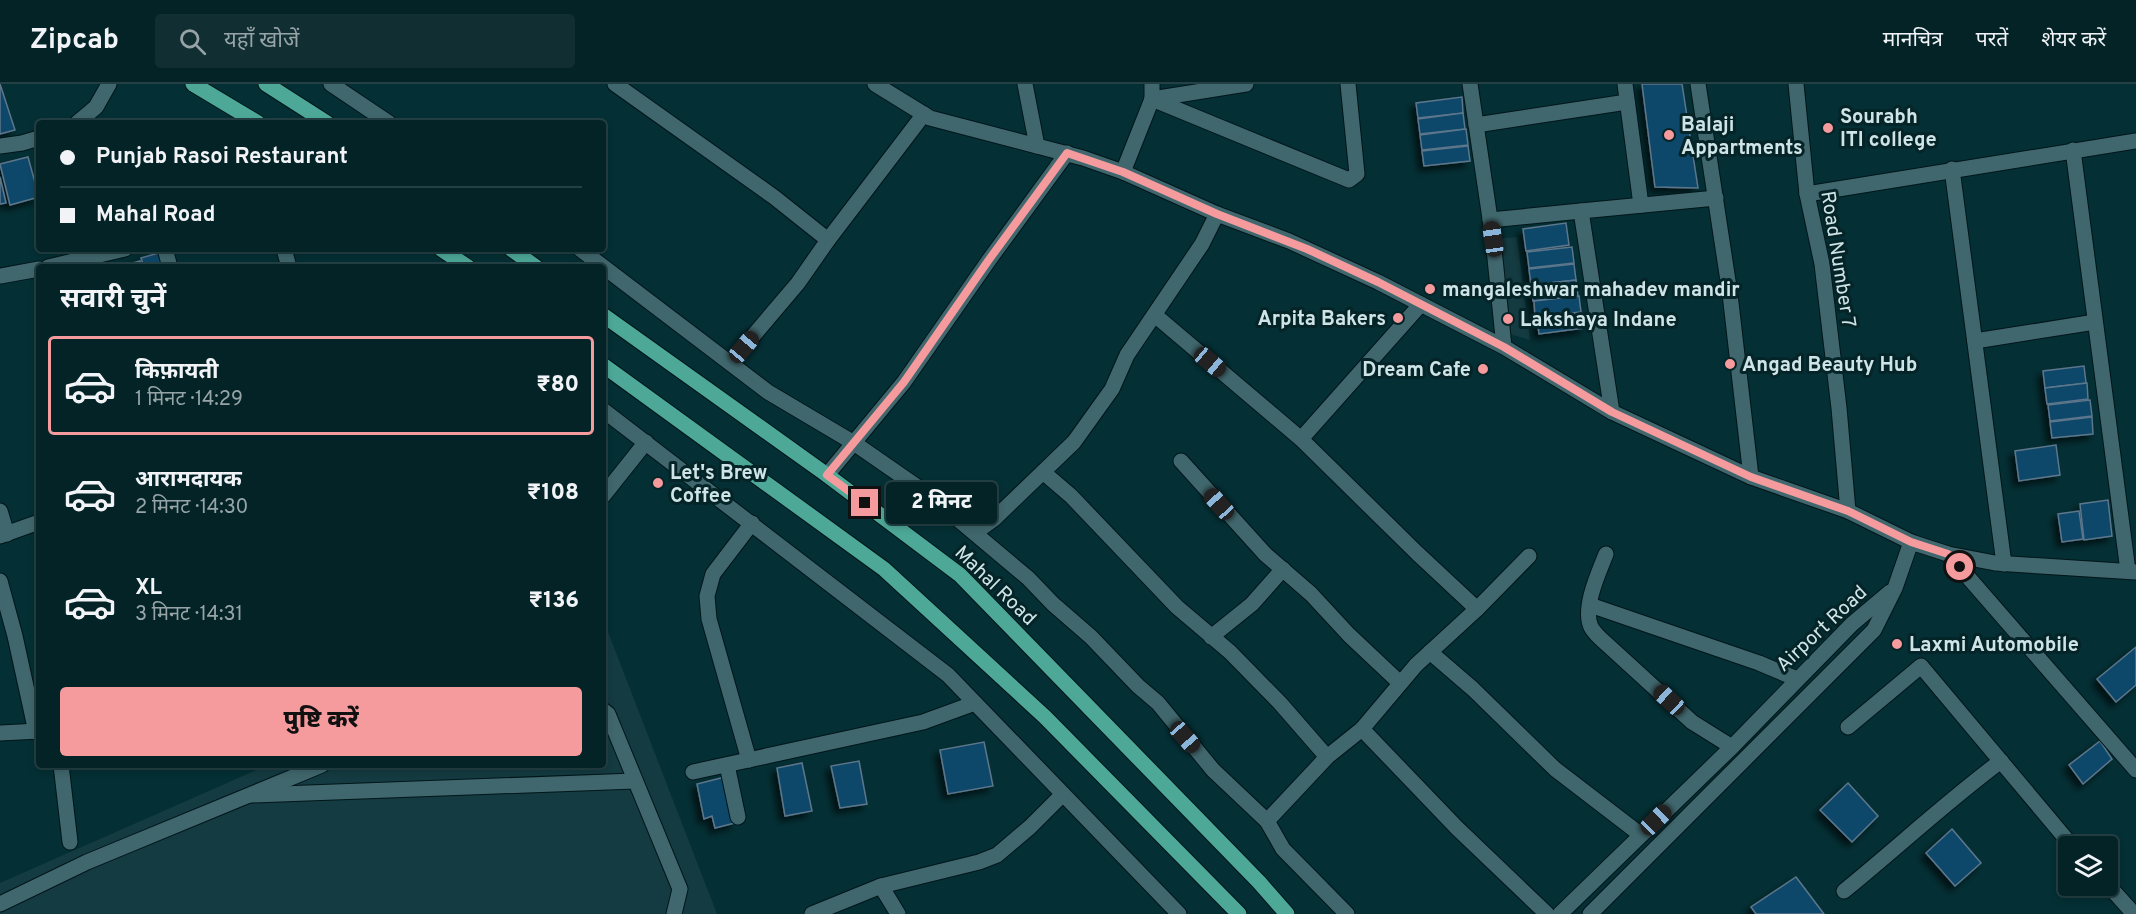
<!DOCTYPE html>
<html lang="hi">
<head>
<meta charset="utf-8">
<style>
  :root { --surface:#032327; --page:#112f33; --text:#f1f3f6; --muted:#97a4a7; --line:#244044; --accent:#f59b9e }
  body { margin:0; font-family:Overpass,"Noto Sans Devanagari",sans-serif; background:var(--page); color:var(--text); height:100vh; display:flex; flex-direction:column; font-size:22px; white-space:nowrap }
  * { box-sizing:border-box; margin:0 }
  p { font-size:20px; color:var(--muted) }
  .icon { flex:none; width:33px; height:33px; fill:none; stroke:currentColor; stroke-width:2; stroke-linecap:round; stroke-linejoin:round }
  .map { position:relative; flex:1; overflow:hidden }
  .sheet { position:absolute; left:36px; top:180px; width:570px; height:504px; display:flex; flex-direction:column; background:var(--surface); border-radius:6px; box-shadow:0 3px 9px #0003,0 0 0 2px var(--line) }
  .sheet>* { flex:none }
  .top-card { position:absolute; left:36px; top:36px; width:570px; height:132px; border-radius:6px; box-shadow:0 3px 9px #0003,0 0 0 2px var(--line); display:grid; align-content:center; height:132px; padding:0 24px; background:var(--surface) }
  .controls { position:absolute; left:2058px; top:752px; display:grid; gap:12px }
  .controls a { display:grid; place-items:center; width:60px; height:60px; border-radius:6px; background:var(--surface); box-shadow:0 3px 9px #0003,0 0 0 2px var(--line); font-size:30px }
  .end { position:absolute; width:27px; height:27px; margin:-14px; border:8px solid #f59b9e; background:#111; box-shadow:0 0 0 3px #111 }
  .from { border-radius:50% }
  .bubble { position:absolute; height:42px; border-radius:6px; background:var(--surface); box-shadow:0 3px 9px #0003,0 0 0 2px var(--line); font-size:20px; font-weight:800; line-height:42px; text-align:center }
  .car { position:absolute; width:18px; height:36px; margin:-18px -9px; border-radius:8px; box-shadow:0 0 4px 2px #0007; background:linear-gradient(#222 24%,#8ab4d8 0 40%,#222 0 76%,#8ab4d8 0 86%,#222 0) }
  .top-card b { display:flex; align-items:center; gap:21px; height:57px; font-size:22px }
  .top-card b+b { border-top:2px solid var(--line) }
  .top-card i { width:15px; height:15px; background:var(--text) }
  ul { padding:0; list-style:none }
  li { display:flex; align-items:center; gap:18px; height:99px; margin:0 12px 9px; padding:0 12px; border:3px solid transparent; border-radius:6px }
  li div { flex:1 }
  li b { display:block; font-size:22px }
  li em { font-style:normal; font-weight:800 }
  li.active { border-color:var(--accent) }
  li>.icon { width:54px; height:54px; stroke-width:1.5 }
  h2 { padding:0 24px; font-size:27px; line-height:72px }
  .cta { display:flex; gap:12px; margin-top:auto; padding:12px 24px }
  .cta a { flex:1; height:69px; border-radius:6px; background:var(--accent); color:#111; font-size:24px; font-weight:800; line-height:69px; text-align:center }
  header { display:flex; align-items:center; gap:36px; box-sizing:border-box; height:84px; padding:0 30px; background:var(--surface); border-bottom:2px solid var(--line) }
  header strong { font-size:28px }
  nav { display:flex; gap:33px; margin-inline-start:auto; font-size:21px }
  .search { width:420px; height:54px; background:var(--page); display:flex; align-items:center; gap:15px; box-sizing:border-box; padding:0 21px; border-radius:6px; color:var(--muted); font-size:22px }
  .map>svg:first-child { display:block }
</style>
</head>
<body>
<header>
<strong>Zipcab</strong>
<div class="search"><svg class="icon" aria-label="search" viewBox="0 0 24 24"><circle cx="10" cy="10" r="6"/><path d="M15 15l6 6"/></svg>यहाँ खोजें</div>
<nav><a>मानचित्र</a><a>परतें</a><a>शेयर करें</a></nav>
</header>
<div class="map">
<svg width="2136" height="830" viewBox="0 0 2136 830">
  <defs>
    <filter id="shadow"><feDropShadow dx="-5" dy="5" stdDeviation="3" flood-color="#0009"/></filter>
  </defs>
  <rect width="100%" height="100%" fill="#042f34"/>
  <g fill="#143b41">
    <polygon points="1517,153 1530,256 1503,248 1493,155"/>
    <polygon points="603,535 717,830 0,830 0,799 268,681 603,681"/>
  </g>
  <g fill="#0f4669" stroke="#5c778b" stroke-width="1.5" filter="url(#shadow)">
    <polygon points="0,0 15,46 0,50"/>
    <polygon points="1642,0 1682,0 1698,104 1655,103"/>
    <polygon points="1462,13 1463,29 1418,34 1416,19"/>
    <polygon points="1463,29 1465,45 1420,50 1418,35"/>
    <polygon points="1466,45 1468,61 1422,66 1420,51"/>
    <polygon points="1468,62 1470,77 1424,82 1422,67"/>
    <polygon points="28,73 39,113 10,121 0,80"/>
    <polygon points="0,93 6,119 0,120"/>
    <polygon points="1566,139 1569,161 1526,167 1523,145"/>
    <polygon points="1572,163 1574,179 1529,184 1527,168"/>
    <polygon points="162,168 166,183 144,183 141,174"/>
    <polygon points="140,177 142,183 119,183"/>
    <polygon points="1574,180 1576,196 1531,201 1529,185"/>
    <polygon points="1576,196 1578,212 1533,217 1531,201"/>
    <polygon points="1579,212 1581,228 1535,233 1534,217"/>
    <polygon points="1582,229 1584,244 1539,250 1537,234"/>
    <polygon points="2084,282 2086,299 2045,304 2043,287"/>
    <polygon points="2087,299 2088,315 2047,320 2045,304"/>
    <polygon points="2090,316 2092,332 2050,337 2048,321"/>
    <polygon points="2092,333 2093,350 2052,354 2050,338"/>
    <polygon points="2056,361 2060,391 2019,397 2015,367"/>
    <polygon points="2108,416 2112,452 2084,456 2080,420"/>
    <polygon points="2079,427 2083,455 2062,458 2058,430"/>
    <polygon points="2136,563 2136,601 2116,618 2097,595"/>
    <polygon points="2100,657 2112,675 2083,700 2069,681"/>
    <polygon points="984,658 993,702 948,710 940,666"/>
    <polygon points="859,677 867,720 840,724 831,682"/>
    <polygon points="802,679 812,727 785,732 777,684"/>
    <polygon points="725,693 735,739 715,744 712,732 704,735 697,700"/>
    <polygon points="1848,699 1878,732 1852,758 1820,726"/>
    <polygon points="1952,745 1981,779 1955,802 1926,769"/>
    <polygon points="1796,793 1824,830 1756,830 1751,823"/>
  </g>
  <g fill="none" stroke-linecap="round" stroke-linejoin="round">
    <defs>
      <g id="minor">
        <polyline points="331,0 389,39"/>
        <polyline points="615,0 774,113 828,156"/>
        <polyline points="875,0 930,34 1083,74 1123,88 1217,130 1289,157 1378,198 1504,263 1612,328 1751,393 1848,427 1911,458"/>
        <polyline points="1025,0 1037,62"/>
        <polyline points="1470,0 1493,155 1504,263"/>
        <polyline points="1625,0 1641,121"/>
        <polyline points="1698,0 1730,210 1751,393"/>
        <polyline points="1796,0 1807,110 1822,180 1839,324 1848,427"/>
        <polyline points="1152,15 1349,96 1357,90 1348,0"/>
        <polyline points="1152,15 1246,0"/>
        <polyline points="77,39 96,23 109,0"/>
        <polyline points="1476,41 1627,18"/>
        <polyline points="0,62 22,59 39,54"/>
        <polyline points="2073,66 2128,487"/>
        <polyline points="1952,85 2004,480"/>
        <polyline points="1123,88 1152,15 1152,0"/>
        <polyline points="1807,110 2136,57"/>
        <polyline points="1490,136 1581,127"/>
        <polyline points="165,165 170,183"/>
        <polyline points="284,165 289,183"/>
        <polyline points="580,165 768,308 854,359 929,411 1028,494 1053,520 1091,553 1138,602 1158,619 1213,686 1267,737 1283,765 1347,830"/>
        <polyline points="48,183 125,165"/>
        <polyline points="0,192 39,185"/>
        <polyline points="1156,232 1301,355 1417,469 1477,525"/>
        <polyline points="1975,257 2095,238"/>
        <polyline points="731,278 798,199 828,156 924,30"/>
        <polyline points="603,326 948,591 1179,830"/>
        <polyline points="1612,328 1581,127 1716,114"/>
        <polyline points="1301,355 1421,220"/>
        <polyline points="1181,377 1265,470 1311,510 1349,551 1400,599"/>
        <polyline points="1043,388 1071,412 1177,523 1230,568 1280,619 1327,673"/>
        <polyline points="827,391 904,298 989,176 1067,69"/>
        <polyline points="603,412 646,358"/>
        <polyline points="0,427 7,450"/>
        <polyline points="975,449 994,435 1074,358 1112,305 1127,271 1202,160 1217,130"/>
        <polyline points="0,452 39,438"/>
        <path d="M1606 470C1599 488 1582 524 1591 543 1593 547 1597 551 1600 554L1692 638 1732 663"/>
        <polyline points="1948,470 2136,686"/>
        <polyline points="0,497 15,552 36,648"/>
        <polyline points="1590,521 1759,579 1797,595"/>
        <polyline points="1211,553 1252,520 1283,485"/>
        <polyline points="1430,568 1473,605 1555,685 1641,751"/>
        <polyline points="603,626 608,630 680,805 674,830"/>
        <polyline points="1848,643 1921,582 2072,762"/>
        <polyline points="1362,645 1457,744 1547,830"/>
        <polyline points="0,649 39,647"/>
        <polyline points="749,676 709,535 707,512 713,490 752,439"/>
        <polyline points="61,681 70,758"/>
        <polyline points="727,681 738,733"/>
        <polyline points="693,688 923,638 975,619"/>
        <polyline points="251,711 635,697"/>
        <polyline points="1267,737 1327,673 1362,645 1416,581 1477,525 1529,472"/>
        <polyline points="2108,801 2134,830"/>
        <polyline points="881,802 898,830"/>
        <path d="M1844 807C1897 764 1946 718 2001 677"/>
        <polyline points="0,820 87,778 322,681"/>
        <polyline points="812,830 881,802 979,778 997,771 1030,743 1063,710"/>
        <polyline points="1560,830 1732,663 1852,540 1890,508"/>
        <polyline points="1590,830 1874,546 1895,504 1911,458 1948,470 1995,479 2136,488"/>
      </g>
      <g id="major">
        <polyline points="193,0 258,39"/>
        <polyline points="266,0 327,39"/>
        <polyline points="441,165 468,183"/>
        <polyline points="511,165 536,183"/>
        <polyline points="603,231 827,391 960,491 1259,798 1287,830"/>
        <polyline points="603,281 884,485 1045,633 1239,830"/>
      </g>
    </defs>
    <use href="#minor" stroke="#00161a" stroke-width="17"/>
    <use href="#major" stroke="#00161a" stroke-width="17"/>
    <use href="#minor" stroke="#40676d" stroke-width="15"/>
    <use href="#major" stroke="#4da898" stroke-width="15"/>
  </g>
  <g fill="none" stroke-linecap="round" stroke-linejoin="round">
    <polyline stroke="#f59b9e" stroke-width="8" points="865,419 827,391 904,298 988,177 1067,69 1123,88 1217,130 1307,165 1378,198 1504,263 1612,328 1751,393 1848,427 1911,458 1948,470 1960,483"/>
  </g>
  <g fill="#f59b9e" stroke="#052428" stroke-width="2">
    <circle cx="1828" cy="44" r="6"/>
    <circle cx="1669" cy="51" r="6"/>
    <circle cx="1430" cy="205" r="6"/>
    <circle cx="1398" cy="234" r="6"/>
    <circle cx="1508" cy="235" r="6"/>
    <circle cx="1730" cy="280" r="6"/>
    <circle cx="1483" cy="285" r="6"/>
    <circle cx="658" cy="399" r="6"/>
    <circle cx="1897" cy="560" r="6"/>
  </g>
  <g text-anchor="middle" stroke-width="6" stroke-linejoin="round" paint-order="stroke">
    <g font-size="20" font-weight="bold" fill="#cfe4e7" stroke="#052428" text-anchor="start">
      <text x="1840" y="39">Sourabh<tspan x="1840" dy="23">ITI college</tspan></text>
      <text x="1681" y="47">Balaji<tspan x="1681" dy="23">Appartments</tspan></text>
      <text x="1442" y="212">mangaleshwar mahadev mandir</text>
      <text x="1386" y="241" text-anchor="end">Arpita Bakers</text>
      <text x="1520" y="242">Lakshaya Indane</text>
      <text x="1742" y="287">Angad Beauty Hub</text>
      <text x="1471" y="292" text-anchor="end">Dream Cafe</text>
      <text x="670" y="395">Let's Brew<tspan x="670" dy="23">Coffee</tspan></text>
      <text x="1909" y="567">Laxmi Automobile</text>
    </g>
    <g font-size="20" fill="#cfe4e7" stroke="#052428">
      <text transform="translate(1839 175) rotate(81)" y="7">Road Number 7</text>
      <text transform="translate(996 501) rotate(44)" y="7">Mahal Road</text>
      <text transform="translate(1821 544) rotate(-43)" y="7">Airport Road</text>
    </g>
  </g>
</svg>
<div class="controls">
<a><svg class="icon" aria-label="layers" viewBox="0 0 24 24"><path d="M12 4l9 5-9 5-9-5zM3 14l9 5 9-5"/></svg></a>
</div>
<i class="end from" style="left:1960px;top:483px"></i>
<i class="end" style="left:865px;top:419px"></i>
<div class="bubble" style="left:886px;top:398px;width:111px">2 मिनट</div>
<i class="car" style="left:1493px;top:155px;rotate:352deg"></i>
<i class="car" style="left:744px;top:263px;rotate:40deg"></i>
<i class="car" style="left:1210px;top:278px;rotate:130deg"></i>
<i class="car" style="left:1219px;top:420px;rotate:318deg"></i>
<i class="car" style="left:1669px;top:616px;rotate:313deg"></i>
<i class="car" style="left:1185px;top:653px;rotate:139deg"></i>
<i class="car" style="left:1656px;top:736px;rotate:46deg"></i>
<div class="top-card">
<b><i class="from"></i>Punjab Rasoi Restaurant</b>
<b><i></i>Mahal Road</b>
</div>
<section class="sheet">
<h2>सवारी चुनें</h2>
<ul>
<li class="active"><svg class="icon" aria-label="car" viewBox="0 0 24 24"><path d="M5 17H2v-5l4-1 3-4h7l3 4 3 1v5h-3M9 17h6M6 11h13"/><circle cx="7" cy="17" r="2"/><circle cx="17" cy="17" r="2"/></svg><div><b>किफ़ायती</b><p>1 मिनट · 14:29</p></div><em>₹80</em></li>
<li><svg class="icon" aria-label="car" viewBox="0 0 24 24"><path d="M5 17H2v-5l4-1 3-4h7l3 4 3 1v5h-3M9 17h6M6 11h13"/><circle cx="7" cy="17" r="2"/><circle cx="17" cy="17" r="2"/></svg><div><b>आरामदायक</b><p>2 मिनट · 14:30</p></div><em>₹108</em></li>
<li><svg class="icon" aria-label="car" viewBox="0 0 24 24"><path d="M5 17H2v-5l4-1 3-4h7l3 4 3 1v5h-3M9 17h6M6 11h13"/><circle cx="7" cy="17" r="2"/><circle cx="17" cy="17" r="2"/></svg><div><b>XL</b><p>3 मिनट · 14:31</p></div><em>₹136</em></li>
</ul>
<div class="cta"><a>पुष्टि करें</a></div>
</section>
</div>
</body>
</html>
